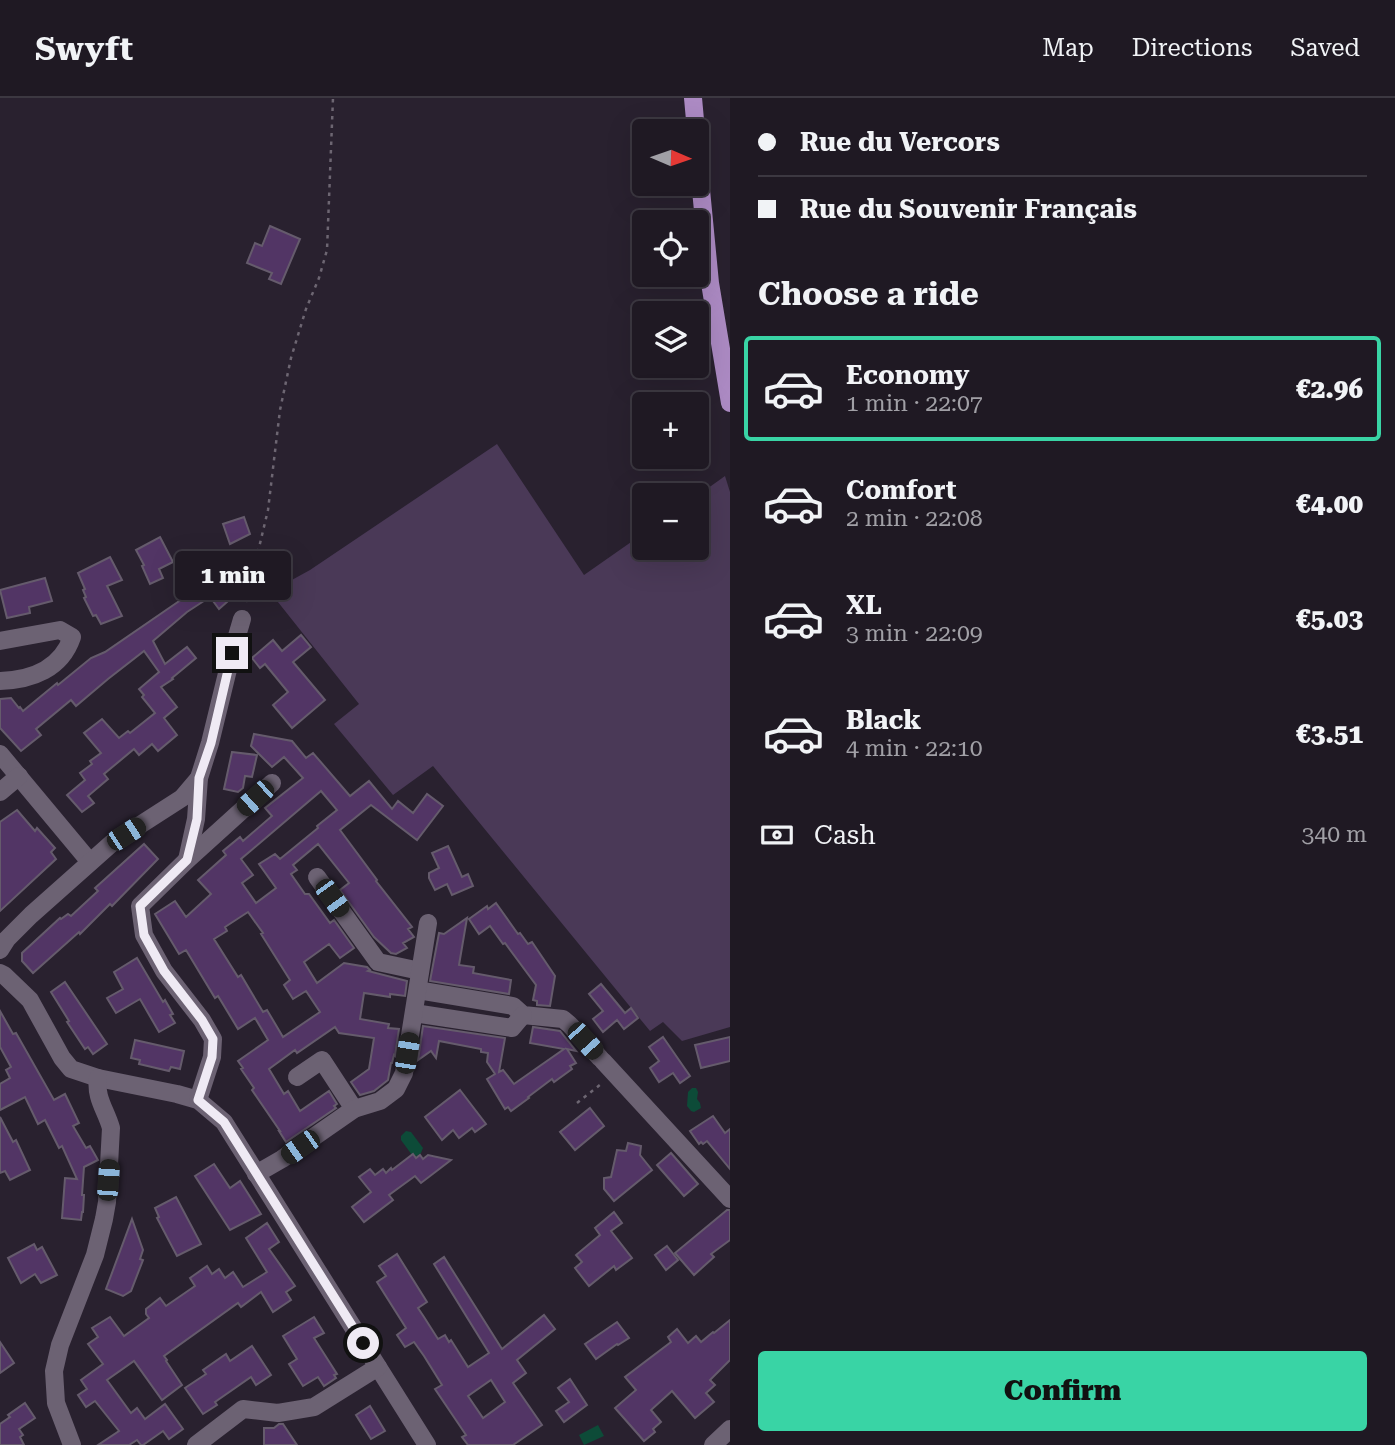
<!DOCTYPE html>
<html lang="en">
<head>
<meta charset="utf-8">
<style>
  :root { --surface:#1f1923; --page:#27222b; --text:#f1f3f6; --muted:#a1a0a6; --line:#3c3841; --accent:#39d4a5 }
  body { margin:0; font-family:"Roboto Serif",serif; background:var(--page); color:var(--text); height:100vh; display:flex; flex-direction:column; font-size:26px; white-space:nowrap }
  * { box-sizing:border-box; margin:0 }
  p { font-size:23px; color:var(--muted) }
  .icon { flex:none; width:38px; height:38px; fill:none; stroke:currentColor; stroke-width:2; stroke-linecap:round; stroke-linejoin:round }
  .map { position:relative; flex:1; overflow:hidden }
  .sheet { display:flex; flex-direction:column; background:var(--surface); width:665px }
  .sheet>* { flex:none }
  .guide { display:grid; align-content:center; height:154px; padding:0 28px; background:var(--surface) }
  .needle { width:46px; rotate:92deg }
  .fabs { position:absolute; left:632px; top:21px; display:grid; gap:14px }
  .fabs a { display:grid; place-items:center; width:77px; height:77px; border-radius:7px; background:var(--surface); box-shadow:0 7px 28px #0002,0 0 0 2px var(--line); font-size:35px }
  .end { position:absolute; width:32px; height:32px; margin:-16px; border:9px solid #efeaf4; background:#111; box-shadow:0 0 0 4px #111 }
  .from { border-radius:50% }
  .bubble { position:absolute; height:49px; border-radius:7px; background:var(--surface); box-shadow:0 7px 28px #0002,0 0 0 2px var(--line); font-size:23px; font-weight:800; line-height:49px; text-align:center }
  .car { position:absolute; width:21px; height:42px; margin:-21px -10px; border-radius:9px; box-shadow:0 0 5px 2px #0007; background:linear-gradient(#222 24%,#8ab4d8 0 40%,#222 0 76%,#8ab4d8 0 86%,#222 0) }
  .guide b { display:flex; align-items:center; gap:24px; height:66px; font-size:26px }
  .guide b+b { border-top:2px solid var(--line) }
  .guide i { width:18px; height:18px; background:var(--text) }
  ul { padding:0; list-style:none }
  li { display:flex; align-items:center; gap:21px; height:105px; margin:0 14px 10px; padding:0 14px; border:4px solid transparent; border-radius:7px }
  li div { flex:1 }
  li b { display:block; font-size:26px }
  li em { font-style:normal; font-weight:800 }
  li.on { border-color:var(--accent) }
  li>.icon { width:63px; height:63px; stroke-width:1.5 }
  h2 { padding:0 28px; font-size:32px; line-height:84px }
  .pay { display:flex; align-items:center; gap:18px; height:77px; padding:0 28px; font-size:26px }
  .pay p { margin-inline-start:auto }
  .button { display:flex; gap:14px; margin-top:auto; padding:14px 28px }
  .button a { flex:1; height:80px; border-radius:7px; background:var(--accent); color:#111; font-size:28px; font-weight:800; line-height:80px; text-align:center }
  header { display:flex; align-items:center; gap:42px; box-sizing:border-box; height:98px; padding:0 35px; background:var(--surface); border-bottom:2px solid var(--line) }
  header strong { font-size:33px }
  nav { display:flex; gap:38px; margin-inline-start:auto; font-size:24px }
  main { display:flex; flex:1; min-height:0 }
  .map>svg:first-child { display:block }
</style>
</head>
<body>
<header>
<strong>Swyft</strong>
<nav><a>Map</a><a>Directions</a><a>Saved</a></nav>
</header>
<main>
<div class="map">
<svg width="730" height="1347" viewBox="0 0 730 1347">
  <rect width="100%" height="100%" fill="#29212f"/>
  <polygon fill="#4a3957" points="497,346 584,477 644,435 644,450 696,450 697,398 725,378 730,394 730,929 682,943 663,924 650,933 433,668 393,697 334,626 359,606 270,494 310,472"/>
  <g fill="#0d4b38">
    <polygon points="692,990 696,990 698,994 697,1001 700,1005 701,1010 694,1014 691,1013 687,1008 688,994"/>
    <polygon points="406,1033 411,1034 423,1050 421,1055 417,1058 412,1057 401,1042 401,1038"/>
    <polygon points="598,1327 604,1338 584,1347 579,1337"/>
  </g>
  <g fill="#523565" stroke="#655b6c" stroke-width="2" fill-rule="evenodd">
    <polygon points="270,128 300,141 281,186 269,181 272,175 247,165 255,145 262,148"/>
    <polygon points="244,419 250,436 230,446 223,426"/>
    <polygon points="160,439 173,464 159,471 163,480 150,486 142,468 144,467 136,452"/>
    <polygon points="110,459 122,482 107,488 122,518 101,526 96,517 93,518 84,500 86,499 83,492 85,491 78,475"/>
    <polygon points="217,469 237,495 219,511 210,499 187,514 153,543 165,566 187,549 196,560 172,580 173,581 161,589 177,609 164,620 177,637 158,653 152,646 139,657 134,651 104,676 108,681 88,698 94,705 82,714 67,697 85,682 80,675 92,666 90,663 101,655 84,635 102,621 119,640 128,633 130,635 155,615 142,599 144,597 139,591 159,574 144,553 108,581 76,608 71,602 36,631 41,637 21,653 0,630 0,601 11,600 19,610 20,609 23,613 57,585 58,587 91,560 105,554 204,486 202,481"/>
    <polygon points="45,480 52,503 29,509 30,515 7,520 0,492"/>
    <polygon points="301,537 311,549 293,564 325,602 292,630 273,607 288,594 265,566 260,570 252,560 273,542 282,553"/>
    <path d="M254 636 292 643 306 660 313 655 350 698 369 683 392 711 398 703 413 715 427 696 443 708 417 742 371 707 340 732 377 782 376 783 412 829 408 831 414 839 403 845 407 850 396 856 391 855 374 839 340 792 349 785 318 746 293 767 297 772 291 776 305 796H309L330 825 334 822 354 850 340 860 329 846 304 864 317 885 344 865 367 869 370 872 368 873 407 883 405 898 390 896V899L364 895 360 921 389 926 388 930 399 931 395 958 394 957 392 965H391L388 982 374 993 360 997 351 984 369 971 374 940 339 935 335 929 297 955 295 952 269 971 284 996 288 993 300 1013 329 993 337 1006 334 1008 336 1010 286 1044 279 1033H280L252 992 254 990 241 971 243 970 238 963 268 942 255 920 238 931 218 898 215 900 186 852 179 856 155 816 175 803 186 819 211 796 198 782 226 757 223 753 240 739 243 743 272 718 265 710 303 680 284 659 272 669 251 648ZM321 693 337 712 317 728 318 730 280 761 275 756 259 766 276 790 256 805 242 785 253 777 241 761ZM248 814 263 835 261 836 290 882 284 887 293 901 306 893 320 914 283 939 267 912 263 914 241 877 238 879 214 841 227 833 225 829Z"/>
    <polygon points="232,654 257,657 252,679 245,678 243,690 238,694 224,691"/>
    <polygon points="17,712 35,733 37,730 55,750 51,754 56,761 0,813 0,724"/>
    <polygon points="144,746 158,761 112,808 110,806 80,836 79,834 33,875 22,863 22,855 60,820 61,821 68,816 71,818 98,793 95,790"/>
    <polygon points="448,748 462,779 468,776 473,788 452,797 447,786 435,792 429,780 429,775 439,770 432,755"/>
    <polygon points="496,805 518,836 520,835 528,846 532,844 555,878 550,908 537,907 537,903 533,902 536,887 505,845 503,846 490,828 479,836 469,821 487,808 488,811"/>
    <polygon points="467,820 459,867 474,869 473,875 511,882 509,896 430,883 439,835 444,836"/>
    <polygon points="137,860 163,904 165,902 173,916 170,917 175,925 159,934 140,901 116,915 107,900 123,891 114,874"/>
    <polygon points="65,884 107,946 93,956 88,949 85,951 67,924 69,923 51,894"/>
    <polygon points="601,886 625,915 631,910 638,920 624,931 617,922 603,934 593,921 603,913 589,896"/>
    <polygon points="0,913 13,936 16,935 54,1002 65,996 79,1025 73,1028 86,1050 90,1048 98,1062 84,1069 82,1097 84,1097 83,1114 82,1114 81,1122 62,1120 65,1080 77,1081 62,1048 59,1050 45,1022 38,1026 25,999 0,1012 0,986 10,980 6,972 11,969 0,949"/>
    <polygon points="423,928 505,940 499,974 503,972 514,986 564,951 530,945 533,929 560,933 576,953 567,951 576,965 570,968 572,971 554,984 552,981 528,999 529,1000 511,1013 508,1009 505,1011 487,981 495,976 487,964 488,955 481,954 481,951 439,943 436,960 431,953 418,962"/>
    <polygon points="663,939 690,978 680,985 673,975 659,984 650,970 659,963 649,949"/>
    <polygon points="730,939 730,963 701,970 695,947"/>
    <polygon points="135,942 184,953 180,971 171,969 169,973 139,966 140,962 131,960"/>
    <polygon points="460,992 486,1026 475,1034 472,1030 459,1040 453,1032 442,1042 425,1019"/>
    <polygon points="590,1010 604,1028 575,1052 560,1034"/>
    <polygon points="713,1018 725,1035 730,1031 730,1071 707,1043 703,1046 701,1044 699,1046 690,1033"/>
    <polygon points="0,1019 13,1044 16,1042 30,1072 10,1082 5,1073 0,1075"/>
    <polygon points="628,1045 641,1048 640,1057 652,1072 614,1103 604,1091 604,1080 611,1079 617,1052 626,1053"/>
    <polygon points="671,1055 698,1086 684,1098 657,1067"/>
    <polygon points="413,1056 416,1060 420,1057 423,1061 428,1057 451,1062 421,1085 415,1078 389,1097 393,1102 364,1124 352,1109 371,1094 359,1079 370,1071 375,1077 383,1071 386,1075 391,1070 392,1072"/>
    <polygon points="214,1066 230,1090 240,1083 261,1116 230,1132 195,1078"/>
    <polygon points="176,1099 201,1146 177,1158 157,1120 159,1119 155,1110"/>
    <polygon points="727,1112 730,1112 730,1142 711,1156 714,1159 694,1177 675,1155"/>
    <polygon points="614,1114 622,1125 611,1133 632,1160 616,1172 614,1168 589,1188 575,1170 582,1164 576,1157 600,1137 595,1130"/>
    <polygon points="132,1121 143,1152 140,1161 143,1162 131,1193 123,1198 106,1191"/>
    <polygon points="267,1125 279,1144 269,1151 295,1188 286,1194 291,1202 273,1214 261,1194 241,1209 238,1205 164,1258 167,1262 166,1263 182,1287 162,1302 134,1263 107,1282 131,1315 137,1310 145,1321 165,1306 183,1331 169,1341 163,1333 143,1347 141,1347 137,1342 129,1347 98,1347 119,1333 95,1303 86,1309 78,1297 87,1291 81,1282 103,1266 88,1246 98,1239 92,1230 110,1219 124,1238 149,1220 146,1216 146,1211 160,1200 166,1208 195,1188 190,1180 207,1168 212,1176 219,1171 225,1180 233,1174 243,1189 267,1174 246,1140"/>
    <polygon points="34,1146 37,1152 42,1149 57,1177 41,1185 35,1176 21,1185 8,1160"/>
    <polygon points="667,1148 678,1162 666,1172 655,1157"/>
    <path d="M397 1156 427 1204 418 1210 424 1219 438 1241 445 1237 449 1244 451 1242 468 1269 489 1255 434 1166 444 1159 502 1251 544 1217 555 1231 517 1262 526 1275 513 1285 542 1327 513 1347H468L462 1339 466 1337 435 1291 442 1287 424 1258 414 1244 405 1249 397 1237 406 1230 377 1184 386 1178 379 1168ZM491 1282 505 1304 483 1320 468 1298Z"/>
    <polygon points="314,1219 324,1235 314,1240 337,1276 334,1277 336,1280 324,1288 318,1279 303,1288 289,1266 297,1261 283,1238"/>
    <polygon points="730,1222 730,1262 710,1282 715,1287 706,1295 714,1304 695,1320 672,1293 651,1312 661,1324 653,1331 655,1334 644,1343 615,1310 636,1292 625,1279 671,1244 668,1239 677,1231 688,1245 696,1238 701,1244 713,1234 714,1235"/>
    <polygon points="617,1224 629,1240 618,1247 617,1246 596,1261 585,1246"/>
    <polygon points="0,1244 14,1265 0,1275"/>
    <polygon points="252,1248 271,1277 256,1287 251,1279 215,1304 217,1307 203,1316 185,1290 206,1276 203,1272 226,1256 230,1263"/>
    <polygon points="570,1281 587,1307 564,1324 556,1313 569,1304 558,1290"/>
    <polygon points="25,1305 35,1320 19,1331 23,1337 20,1339 24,1347 0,1347 0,1326 10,1319 8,1317"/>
    <polygon points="370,1308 385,1333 371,1341 356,1317"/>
    <polygon points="279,1326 283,1326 297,1347 264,1347 264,1330 274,1330"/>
  </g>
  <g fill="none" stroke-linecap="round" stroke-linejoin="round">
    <g stroke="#6d6672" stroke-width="2.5" stroke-dasharray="3.5 5" stroke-linecap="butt">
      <polyline points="246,504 268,412 280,312 291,260 306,211 319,180 327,152 333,0"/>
      <polyline points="577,1005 601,986"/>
    </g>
    <g stroke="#6c6273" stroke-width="18">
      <path d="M0 543 60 532 72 539C61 571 32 582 0 583"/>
      <polyline points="0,656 90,764"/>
      <polyline points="0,694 19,678"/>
      <polyline points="187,762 196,721 199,680 210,645 232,555 242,521"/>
      <polyline points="317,779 378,864 420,873"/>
      <polyline points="0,852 7,841 31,817 112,745 182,700 199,680"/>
      <polyline points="0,875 4,877 30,902 62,960 71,971 98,980 177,996 198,1002 224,1024 427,1347"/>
      <polyline points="418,892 513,908 523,917 563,921 570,927 600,960"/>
      <polyline points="414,915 512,930 523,917"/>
      <polyline points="603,963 730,1101"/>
      <polyline points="297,979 322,962 354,1011"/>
      <polyline points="198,1002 212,959 213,941 202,922 164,873 144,837 140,808 187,762 272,685"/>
      <polyline points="256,1076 282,1061 354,1011 380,1003 396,991 404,975 428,825"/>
      <path d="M72 1347 56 1305 54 1273 60 1247 95 1157 104 1121 107 1104 111 1030C106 1012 95 1000 98 980"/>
      <polyline points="196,1347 243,1311 278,1315 314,1309 378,1269"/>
      <polyline points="713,1347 730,1331"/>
    </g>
    <g stroke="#ac8ac3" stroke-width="18">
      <polyline points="693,0 696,33"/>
      <polyline points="696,40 710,185 730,305"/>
    </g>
  </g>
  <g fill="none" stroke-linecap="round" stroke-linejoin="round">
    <polyline stroke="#efeaf4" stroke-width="9" points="232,555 211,645 199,680 197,721 187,762 140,808 144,837 164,873 202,922 213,941 212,959 198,1002 224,1024 363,1245"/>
  </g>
</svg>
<div class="fabs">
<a><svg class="needle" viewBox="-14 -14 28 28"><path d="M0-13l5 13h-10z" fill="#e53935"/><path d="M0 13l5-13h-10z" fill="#a1a0a6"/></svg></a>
<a><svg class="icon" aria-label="locate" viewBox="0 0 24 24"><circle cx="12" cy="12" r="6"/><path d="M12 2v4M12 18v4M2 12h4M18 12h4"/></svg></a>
<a><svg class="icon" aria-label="layers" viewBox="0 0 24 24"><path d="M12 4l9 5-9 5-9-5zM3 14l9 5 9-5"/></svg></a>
<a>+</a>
<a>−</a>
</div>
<i class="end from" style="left:363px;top:1245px"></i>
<i class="end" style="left:232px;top:555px"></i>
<div class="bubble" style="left:175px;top:453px;width:116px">1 min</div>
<i class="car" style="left:255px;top:700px;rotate:228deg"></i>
<i class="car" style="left:126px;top:736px;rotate:57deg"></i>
<i class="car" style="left:332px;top:800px;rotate:144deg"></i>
<i class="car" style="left:585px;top:943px;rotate:138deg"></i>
<i class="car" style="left:407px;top:955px;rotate:9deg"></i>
<i class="car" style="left:300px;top:1049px;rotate:235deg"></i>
<i class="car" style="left:108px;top:1082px;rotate:4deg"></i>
</div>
<section class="sheet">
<div class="guide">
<b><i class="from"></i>Rue du Vercors</b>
<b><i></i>Rue du Souvenir Français</b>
</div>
<h2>Choose a ride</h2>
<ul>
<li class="on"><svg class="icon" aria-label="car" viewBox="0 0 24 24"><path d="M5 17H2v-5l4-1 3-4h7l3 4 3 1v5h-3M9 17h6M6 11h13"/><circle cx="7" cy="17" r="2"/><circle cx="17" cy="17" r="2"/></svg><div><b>Economy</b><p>1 min · 22:07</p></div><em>€2.96</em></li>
<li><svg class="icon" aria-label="car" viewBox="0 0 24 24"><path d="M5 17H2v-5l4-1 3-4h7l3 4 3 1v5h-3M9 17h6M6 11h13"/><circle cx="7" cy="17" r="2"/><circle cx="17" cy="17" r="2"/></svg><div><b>Comfort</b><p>2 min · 22:08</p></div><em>€4.00</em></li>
<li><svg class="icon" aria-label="car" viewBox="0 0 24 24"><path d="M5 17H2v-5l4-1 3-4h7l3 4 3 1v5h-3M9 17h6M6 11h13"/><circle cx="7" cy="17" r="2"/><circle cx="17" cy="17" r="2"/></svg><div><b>XL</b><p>3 min · 22:09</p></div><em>€5.03</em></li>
<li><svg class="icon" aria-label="car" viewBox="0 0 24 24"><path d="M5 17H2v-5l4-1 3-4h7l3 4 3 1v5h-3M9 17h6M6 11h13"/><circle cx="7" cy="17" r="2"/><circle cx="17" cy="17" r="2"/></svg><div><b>Black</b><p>4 min · 22:10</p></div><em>€3.51</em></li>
</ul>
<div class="pay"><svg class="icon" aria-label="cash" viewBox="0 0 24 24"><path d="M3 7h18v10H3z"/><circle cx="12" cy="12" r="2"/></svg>Cash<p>340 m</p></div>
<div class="button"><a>Confirm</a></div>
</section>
</main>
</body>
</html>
